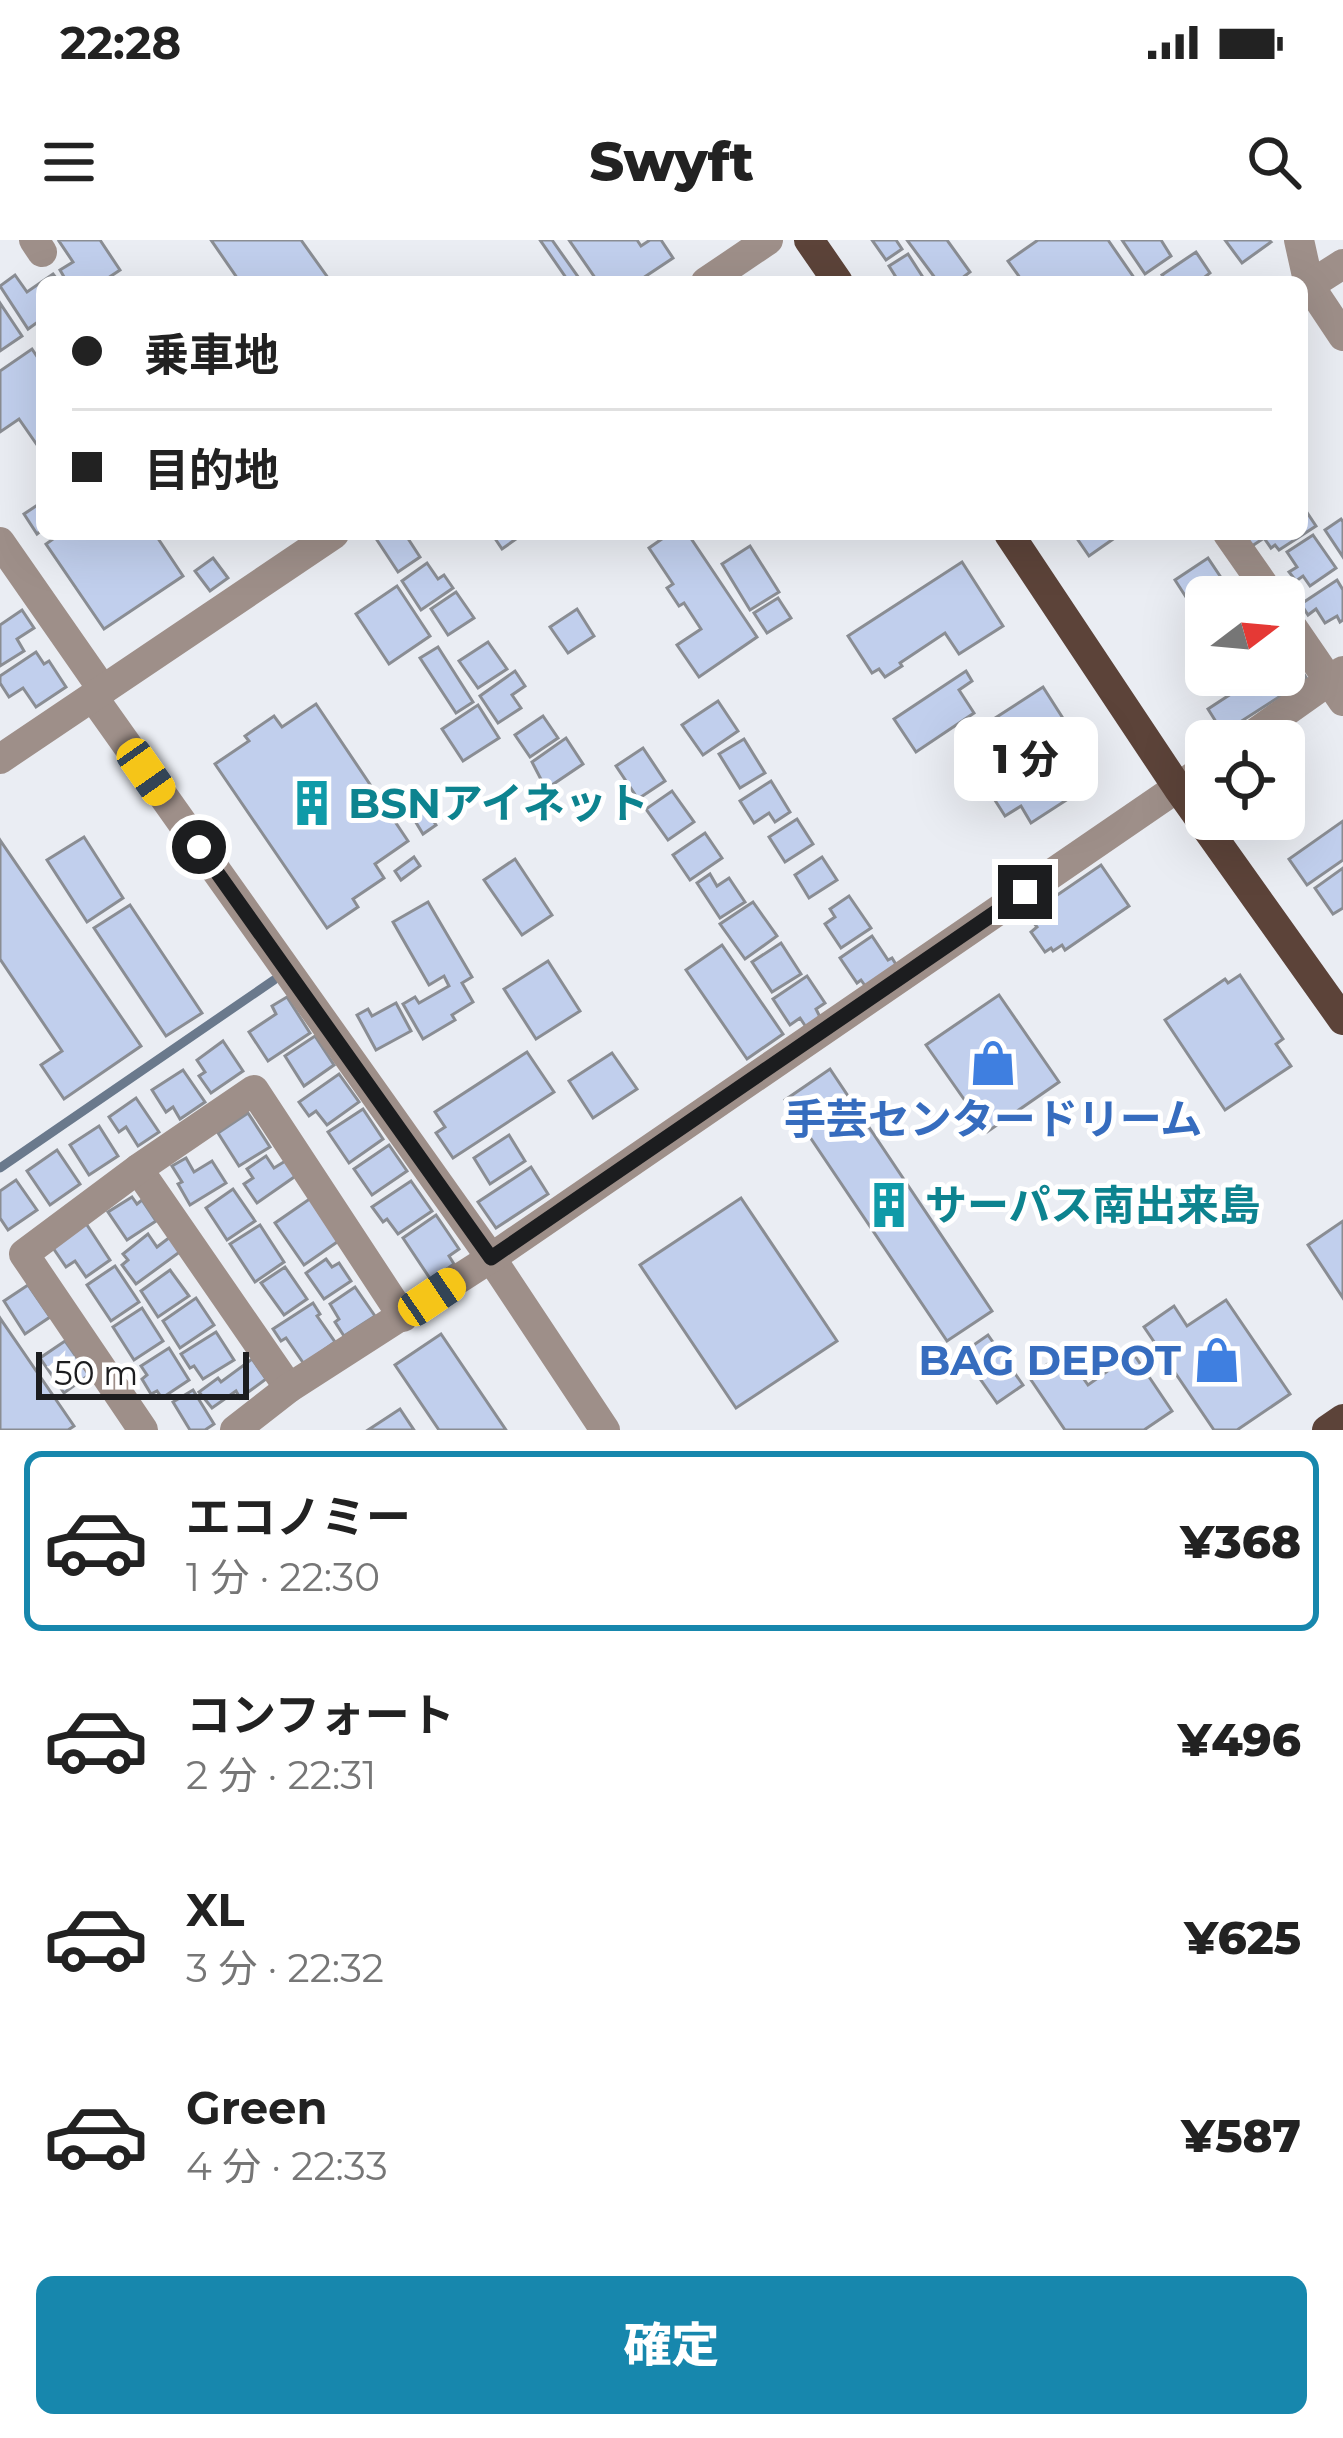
<!DOCTYPE html>
<html lang="ja">
<head>
<meta charset="utf-8">
<style>
  :root { --surface:#fff; --page:#f2f2f2; --text:#222; --muted:#767676; --line:#e0e0e0; --accent:#1787ad }
  body { margin:0; font-family:Montserrat,"Noto Sans JP",sans-serif; background:var(--page); color:var(--text); height:100vh; display:flex; flex-direction:column; font-size:45px; white-space:nowrap }
  * { box-sizing:border-box; margin:0 }
  p { font-size:39px; color:var(--muted) }
  .icon { flex:none; width:66px; height:66px; fill:none; stroke:currentColor; stroke-width:2; stroke-linecap:round; stroke-linejoin:round }
  .map { position:relative; height:1190px; overflow:hidden }
  .drawer { display:flex; flex-direction:column; background:var(--surface); flex:1 }
  .drawer>* { flex:none }
  .hud { position:absolute; left:36px; top:36px; width:1272px; height:264px; border-radius:18px; box-shadow:0 12px 48px #0002; display:grid; align-content:center; height:264px; padding:0 36px; background:var(--surface) }
  .needle { width:78px; rotate:74deg }
  .tools { position:absolute; left:1185px; top:336px; display:grid; gap:24px }
  .tools a { display:grid; place-items:center; width:120px; height:120px; border-radius:18px; background:var(--surface); box-shadow:0 12px 48px #0002; font-size:60px }
  .scale { position:absolute; left:36px; bottom:30px; width:213px; box-sizing:border-box; padding-left:12px; border:6px solid #1c1d1f; border-top:0; font-size:33px; line-height:42px; white-space:nowrap; color:#1c1d1f; -webkit-text-stroke:9px #fff; paint-order:stroke }
  .end { position:absolute; width:54px; height:54px; margin:-27px; border:15px solid #1c1d1f; background:#fff; box-shadow:0 0 0 6px #fff }
  .from { border-radius:50% }
  .bubble { position:absolute; height:84px; border-radius:18px; background:var(--surface); box-shadow:0 12px 48px #0002; font-size:39px; font-weight:800; line-height:84px; text-align:center }
  .car { position:absolute; width:36px; height:72px; margin:-36px -18px; border-radius:15px; box-shadow:0 0 9px 3px #0007; background:linear-gradient(#f5c518 24%,#345 0 40%,#f5c518 0 76%,#345 0 86%,#f5c518 0) }
  .hud b { display:flex; align-items:center; gap:42px; height:114px; font-size:45px }
  .hud b+b { border-top:3px solid var(--line) }
  .hud i { width:30px; height:30px; background:var(--text) }
  ul { padding:21px 0 0; list-style:none }
  li { display:flex; align-items:center; gap:36px; height:180px; margin:0 24px 18px; padding:0 12px; border:6px solid transparent; border-radius:18px }
  li div { flex:1 }
  li b { display:block; font-size:45px }
  li em { font-style:normal; font-weight:800 }
  li.current { border-color:var(--accent) }
  li>.icon { width:108px; height:108px; stroke-width:1.5 }
  .primary-button { display:flex; gap:24px; margin-top:auto; padding:24px 36px }
  .primary-button a { flex:1; height:138px; border-radius:18px; background:var(--accent); color:#fff; font-size:48px; font-weight:800; line-height:138px; text-align:center }
  .status { display:flex; justify-content:space-between; align-items:center; height:84px; padding:0 60px; background:var(--surface); direction:ltr }
  .status svg { height:33px; fill:currentColor }
  header { display:flex; justify-content:space-between; align-items:center; height:156px; padding:0 36px; background:var(--surface); font-size:54px; font-weight:800 }
  .map>svg:first-child { display:block }
</style>
</head>
<body>
<div class="status"><b>22:28</b><svg viewBox="0 0 49 12"><path d="M0 12V9h3v3zM5 12V6h3v6zM10 12V3h3v9zM15 12V0h3v12zM26 1h20v11H26zM47 4h2v5h-2z"/></svg></div>
<header><svg class="icon" aria-label="menu" viewBox="0 0 24 24"><path d="M4 6h16M4 12h16M4 18h16"/></svg>Swyft<svg class="icon" aria-label="search" viewBox="0 0 24 24"><circle cx="10" cy="10" r="6"/><path d="M15 15l6 6"/></svg></header>
<div class="map">
<svg width="1343" height="1190" viewBox="0 0 1343 1190">
  <rect width="100%" height="100%" fill="#eaedf3"/>
  <g fill="none" stroke-linecap="round" stroke-linejoin="round">
    <polyline stroke="#6a798c" stroke-width="9" points="0,928 274,740"/>
  </g>
  <g fill="#c1cfed" stroke="#8a8d93" stroke-width="3">
    <polygon points="61,0 100,0 120,30 102,42 67,42 60,30 73,22 59,1"/>
    <polygon points="211,0 301,0 331,42 240,42"/>
    <polygon points="540,0 552,0 581,41 569,42"/>
    <polygon points="569,0 637,0 641,6 650,0 661,0 673,18 637,42 598,42"/>
    <polygon points="872,0 896,0 902,9 886,20"/>
    <polygon points="907,0 947,0 970,32 957,42 938,42"/>
    <polygon points="1038,0 1108,0 1137,42 1023,42 1008,21"/>
    <polygon points="1122,0 1161,0 1171,16 1145,34"/>
    <polygon points="1225,0 1269,0 1271,2 1242,23"/>
    <polygon points="1196,12 1210,33 1201,40 1203,42 1167,42 1162,35"/>
    <polygon points="908,14 926,42 899,42 889,26"/>
    <polygon points="53,34 59,42 42,42 42,79 28,89 0,46 15,35 27,52"/>
    <polygon points="0,63 22,96 0,111"/>
    <polygon points="32,109 42,124 42,212 19,179 0,192 0,131"/>
    <polygon points="42,262 42,290 37,294 24,274"/>
    <polygon points="1302,265 1316,286 1279,310 1275,305 1271,308 1264,298 1249,308 1243,297 1247,294 1302,294"/>
    <polygon points="1341,279 1343,282 1343,317 1325,290"/>
    <polygon points="60,294 155,294 183,336 104,389 46,304"/>
    <polygon points="380,294 405,294 420,317 398,332 375,297"/>
    <polygon points="492,294 523,294 502,309"/>
    <polygon points="669,294 688,294 757,397 699,437 677,405 701,389 684,363 679,366 667,348 673,344 649,308"/>
    <polygon points="1080,294 1114,294 1116,297 1089,316 1076,297"/>
    <polygon points="1313,295 1336,328 1310,346 1303,336 1296,341 1289,332 1297,327 1287,312"/>
    <polygon points="750,306 779,352 750,370 722,324"/>
    <polygon points="213,318 228,338 210,351 195,331"/>
    <polygon points="1208,318 1234,357 1206,357 1206,395 1204,392 1206,388 1175,340"/>
    <polygon points="962,322 1003,386 959,414 945,393 900,423 902,426 885,437 879,429 872,433 848,396"/>
    <polygon points="427,323 438,339 444,335 453,348 421,370 402,341"/>
    <polygon points="1337,340 1343,350 1343,380 1340,382 1337,376 1325,383 1316,369 1308,375 1301,364"/>
    <polygon points="397,346 430,396 389,424 356,374"/>
    <polygon points="456,352 474,378 448,395 431,369"/>
    <polygon points="778,358 791,378 767,393 754,373"/>
    <polygon points="577,369 594,396 568,413 550,387"/>
    <polygon points="22,370 34,388 17,399 24,411 0,426 0,385"/>
    <polygon points="488,402 507,429 478,448 459,421"/>
    <polygon points="438,407 473,462 456,473 420,418"/>
    <polygon points="36,412 44,424 49,421 66,447 36,467 23,448 9,457 0,443 0,436"/>
    <polygon points="1292,415 1307,439 1223,493 1208,469 1260,435 1284,435 1284,420"/>
    <polygon points="515,431 525,446 512,455 521,468 498,483 480,456"/>
    <polygon points="966,431 972,441 959,450 974,473 916,512 894,479"/>
    <polygon points="1043,447 1089,519 1076,527 1088,546 1031,583 1021,566 1005,576 958,502"/>
    <polygon points="718,461 738,491 703,515 682,485"/>
    <polygon points="316,464 408,601 375,624 384,638 353,659 358,667 327,688 215,524 249,501 245,496 274,476 282,487"/>
    <polygon points="478,465 499,498 463,521 442,489"/>
    <polygon points="543,476 558,498 530,517 515,495"/>
    <polygon points="566,498 583,524 546,549 532,522"/>
    <polygon points="744,499 765,533 740,548 719,514"/>
    <polygon points="643,508 665,541 638,559 616,526"/>
    <polygon points="771,541 790,572 775,582 769,573 754,583 740,561"/>
    <polygon points="672,551 694,582 668,600 646,569"/>
    <polygon points="416,553 436,585 423,594 403,561"/>
    <polygon points="797,579 813,604 785,622 769,597"/>
    <polygon points="1343,581 1343,620 1307,645 1289,619"/>
    <polygon points="705,593 722,618 690,640 673,615"/>
    <polygon points="84,597 123,658 87,682 47,620"/>
    <polygon points="0,600 141,806 64,859 41,825 62,811 0,719"/>
    <polygon points="414,617 420,626 401,640 395,631"/>
    <polygon points="822,617 837,640 809,658 795,635"/>
    <polygon points="515,619 552,675 522,695 484,640"/>
    <polygon points="1101,625 1129,666 1065,710 1062,705 1053,711 1051,708 1045,712 1031,692 1037,687 1028,675"/>
    <polygon points="1343,628 1343,668 1333,674 1315,648"/>
    <polygon points="710,634 717,646 729,638 745,662 720,678 697,643"/>
    <polygon points="849,656 871,688 841,708 825,684 835,677 830,669"/>
    <polygon points="428,662 472,737 462,743 473,762 452,775 455,780 423,799 403,764 415,757 419,763 449,746 444,736 429,745 393,682"/>
    <polygon points="753,662 777,696 745,719 720,684"/>
    <polygon points="130,665 202,773 166,796 94,688"/>
    <polygon points="872,696 888,720 892,718 897,726 866,747 861,740 857,743 840,718"/>
    <polygon points="781,703 801,734 772,752 752,722"/>
    <polygon points="722,705 783,794 747,819 686,730"/>
    <polygon points="548,721 580,771 536,799 504,749"/>
    <polygon points="1240,735 1283,799 1276,804 1291,826 1225,870 1165,780 1225,739 1228,743"/>
    <polygon points="807,736 825,763 816,769 820,777 806,787 800,778 790,785 773,759"/>
    <polygon points="999,755 1059,842 987,892 926,805"/>
    <polygon points="287,757 310,793 268,821 249,792 276,774 272,766"/>
    <polygon points="396,763 411,791 376,810 357,775 368,769 372,776"/>
    <polygon points="315,796 334,825 304,846 285,816"/>
    <polygon points="223,801 243,831 211,853 199,836 205,832 197,820"/>
    <polygon points="527,812 554,852 453,918 436,893 445,887 435,872"/>
    <polygon points="612,813 637,849 593,878 569,841"/>
    <polygon points="830,829 992,1071 947,1101 785,860"/>
    <polygon points="183,830 205,862 180,879 173,867 166,872 152,850"/>
    <polygon points="339,834 359,862 327,885 316,871 309,876 299,862"/>
    <polygon points="136,858 159,892 138,906 126,887 119,892 109,877"/>
    <polygon points="363,869 383,899 349,923 328,892"/>
    <polygon points="248,873 270,907 239,926 218,893"/>
    <polygon points="99,886 118,916 89,935 70,905"/>
    <polygon points="509,895 525,921 490,944 474,918"/>
    <polygon points="389,905 407,931 372,955 354,929"/>
    <polygon points="57,910 80,944 50,965 27,931"/>
    <polygon points="266,916 274,928 287,920 297,935 257,963 244,944 253,938 247,929"/>
    <polygon points="186,918 194,932 212,921 226,943 190,965 178,944 182,942 172,926"/>
    <polygon points="531,927 548,954 496,988 478,962"/>
    <polygon points="16,940 37,970 8,990 0,978 0,951"/>
    <polygon points="411,941 432,971 398,994 387,979 383,982 372,967"/>
    <polygon points="233,949 255,981 227,1000 206,968"/>
    <polygon points="132,957 137,964 142,960 156,981 127,1000 108,972"/>
    <polygon points="311,958 340,1000 304,1025 275,983"/>
    <polygon points="741,958 837,1101 736,1168 640,1025"/>
    <polygon points="436,975 459,1009 449,1016 454,1024 431,1040 403,998"/>
    <polygon points="1343,981 1343,1058 1308,1005"/>
    <polygon points="85,982 110,1020 86,1037 75,1021 66,1027 51,1005"/>
    <polygon points="260,985 284,1022 255,1042 230,1004"/>
    <polygon points="148,994 157,1007 170,997 181,1011 136,1044 122,1025 128,1020 123,1014"/>
    <polygon points="326,1019 332,1027 339,1023 351,1041 324,1059 306,1033"/>
    <polygon points="115,1026 139,1062 111,1081 87,1045"/>
    <polygon points="285,1027 307,1059 284,1075 261,1043"/>
    <polygon points="170,1030 189,1056 158,1077 141,1051"/>
    <polygon points="28,1045 50,1077 25,1094 4,1061"/>
    <polygon points="355,1047 375,1076 344,1096 335,1082 339,1079 330,1064"/>
    <polygon points="196,1058 214,1085 180,1108 163,1081"/>
    <polygon points="1226,1060 1290,1154 1237,1190 1214,1190 1144,1087 1174,1066 1187,1086"/>
    <polygon points="313,1063 320,1074 317,1076 335,1102 304,1124 286,1098 281,1101 273,1089"/>
    <polygon points="142,1068 163,1101 134,1120 113,1087"/>
    <polygon points="0,1078 74,1186 68,1190 0,1190"/>
    <polygon points="216,1092 234,1120 203,1139 194,1126 190,1128 181,1114"/>
    <polygon points="441,1094 506,1190 439,1190 395,1125"/>
    <polygon points="988,1095 1023,1145 997,1163 962,1113"/>
    <polygon points="65,1101 89,1135 64,1153 40,1118"/>
    <polygon points="169,1108 189,1140 162,1158 157,1151 151,1154 142,1139 147,1135 141,1126"/>
    <polygon points="1065,1112 1088,1145 1133,1113 1172,1171 1144,1190 1065,1190 1029,1137"/>
    <polygon points="252,1119 266,1139 240,1158 236,1151 212,1168 199,1152 218,1138 221,1142"/>
    <polygon points="193,1150 214,1184 205,1190 190,1190 173,1162"/>
    <polygon points="400,1169 414,1190 368,1190"/>
  </g>
  <g fill="none" stroke-linecap="round" stroke-linejoin="round">
    <g stroke="#9e8f89" stroke-width="30">
      <polyline points="34,0 42,12"/>
      <polyline points="1299,0 1309,45 1343,96"/>
      <polyline points="706,42 768,0"/>
      <polyline points="1302,50 1343,24"/>
      <polyline points="1228,294 1272,357"/>
      <polyline points="0,302 103,450"/>
      <polyline points="1284,375 1343,461"/>
      <polyline points="93,457 491,1018 605,1190"/>
      <polyline points="1244,501 1343,431"/>
      <polyline points="0,519 334,294"/>
      <polyline points="138,929 289,1148"/>
      <polyline points="143,1190 24,1014 138,929 254,850 403,1077"/>
      <polyline points="235,1190 289,1148 491,1018 1206,528"/>
    </g>
    <g stroke="#5c4339" stroke-width="30">
      <polyline points="809,0 838,42"/>
      <polyline points="1009,294 1178,548 1343,780"/>
      <polyline points="1327,1190 1343,1179"/>
    </g>
  </g>
  <g fill="none" stroke-linecap="round" stroke-linejoin="round">
    <polyline stroke="#1c1d1f" stroke-width="15" points="199,607 491,1018 1025,652"/>
  </g>
  <defs>
    <symbol id="building-bare" viewBox="-9 -9 18 18"><path d="M-4-6H4V6H1V3H-1V6H-4ZM-2.5-4.3h1.7v1.8h-1.7ZM.8-4.3h1.7v1.8H.8ZM-2.5-1h1.7V.8h-1.7ZM.8-1h1.7V.8H.8Z" fill="#0f9aa8" stroke="#fff" stroke-width="2.5" paint-order="stroke"/></symbol>
    <symbol id="shop-bare" viewBox="-9 -9 18 18"><path d="M-5-2.5h2.3a2.7 3.5 0 0 1 5.4 0H5L5.5 6h-11ZM-1.5-2.5h3a1.5 2.3 0 0 0-3 0Z" fill="#3f7fe0" stroke="#fff" stroke-width="2.5" paint-order="stroke"/></symbol>
  </defs>
  <g fill-rule="evenodd">
    <use href="#building-bare" x="279" y="530" width="66" height="66"/>
    <use href="#shop-bare" x="960" y="790" width="66" height="66"/>
    <use href="#building-bare" x="856" y="932" width="66" height="66"/>
    <use href="#shop-bare" x="1184" y="1087" width="66" height="66"/>
  </g>
  <g text-anchor="middle" stroke-width="10" stroke-linejoin="round" paint-order="stroke">
    <g font-size="42" font-weight="bold" fill="#0d838f" stroke="#fff" text-anchor="start">
      <text x="348" y="578">BSNアイネット</text>
      <text x="925" y="980">サーパス南出来島</text>
    </g>
    <g font-size="42" font-weight="bold" fill="#366cbe" stroke="#fff">
      <text x="993" y="894">手芸センタードリーム</text>
      <text x="1181" y="1135" text-anchor="end">BAG DEPOT</text>
    </g>
  </g>
</svg>
<div class="tools">
<a><svg class="needle" viewBox="-14 -14 28 28"><path d="M0-13l5 13h-10z" fill="#e53935"/><path d="M0 13l5-13h-10z" fill="#767676"/></svg></a>
<a><svg class="icon" aria-label="locate" viewBox="0 0 24 24"><circle cx="12" cy="12" r="6"/><path d="M12 2v4M12 18v4M2 12h4M18 12h4"/></svg></a>
</div>
<div class="scale">50 m</div>
<i class="end from" style="left:199px;top:607px"></i>
<i class="end" style="left:1025px;top:652px"></i>
<div class="bubble" style="left:954px;top:477px;width:144px">1 分</div>
<i class="car" style="left:146px;top:532px;rotate:145deg"></i>
<i class="car" style="left:432px;top:1057px;rotate:56deg"></i>
<div class="hud">
<b><i class="from"></i>乗車地</b>
<b><i></i>目的地</b>
</div>
</div>
<section class="drawer">
<ul>
<li class="current"><svg class="icon" aria-label="car" viewBox="0 0 24 24"><path d="M5 17H2v-5l4-1 3-4h7l3 4 3 1v5h-3M9 17h6M6 11h13"/><circle cx="7" cy="17" r="2"/><circle cx="17" cy="17" r="2"/></svg><div><b>エコノミー</b><p>1 分 · 22:30</p></div><em>¥368</em></li>
<li><svg class="icon" aria-label="car" viewBox="0 0 24 24"><path d="M5 17H2v-5l4-1 3-4h7l3 4 3 1v5h-3M9 17h6M6 11h13"/><circle cx="7" cy="17" r="2"/><circle cx="17" cy="17" r="2"/></svg><div><b>コンフォート</b><p>2 分 · 22:31</p></div><em>¥496</em></li>
<li><svg class="icon" aria-label="car" viewBox="0 0 24 24"><path d="M5 17H2v-5l4-1 3-4h7l3 4 3 1v5h-3M9 17h6M6 11h13"/><circle cx="7" cy="17" r="2"/><circle cx="17" cy="17" r="2"/></svg><div><b>XL</b><p>3 分 · 22:32</p></div><em>¥625</em></li>
<li><svg class="icon" aria-label="car" viewBox="0 0 24 24"><path d="M5 17H2v-5l4-1 3-4h7l3 4 3 1v5h-3M9 17h6M6 11h13"/><circle cx="7" cy="17" r="2"/><circle cx="17" cy="17" r="2"/></svg><div><b>Green</b><p>4 分 · 22:33</p></div><em>¥587</em></li>
</ul>
<div class="primary-button"><a>確定</a></div>
</section>
</body>
</html>
